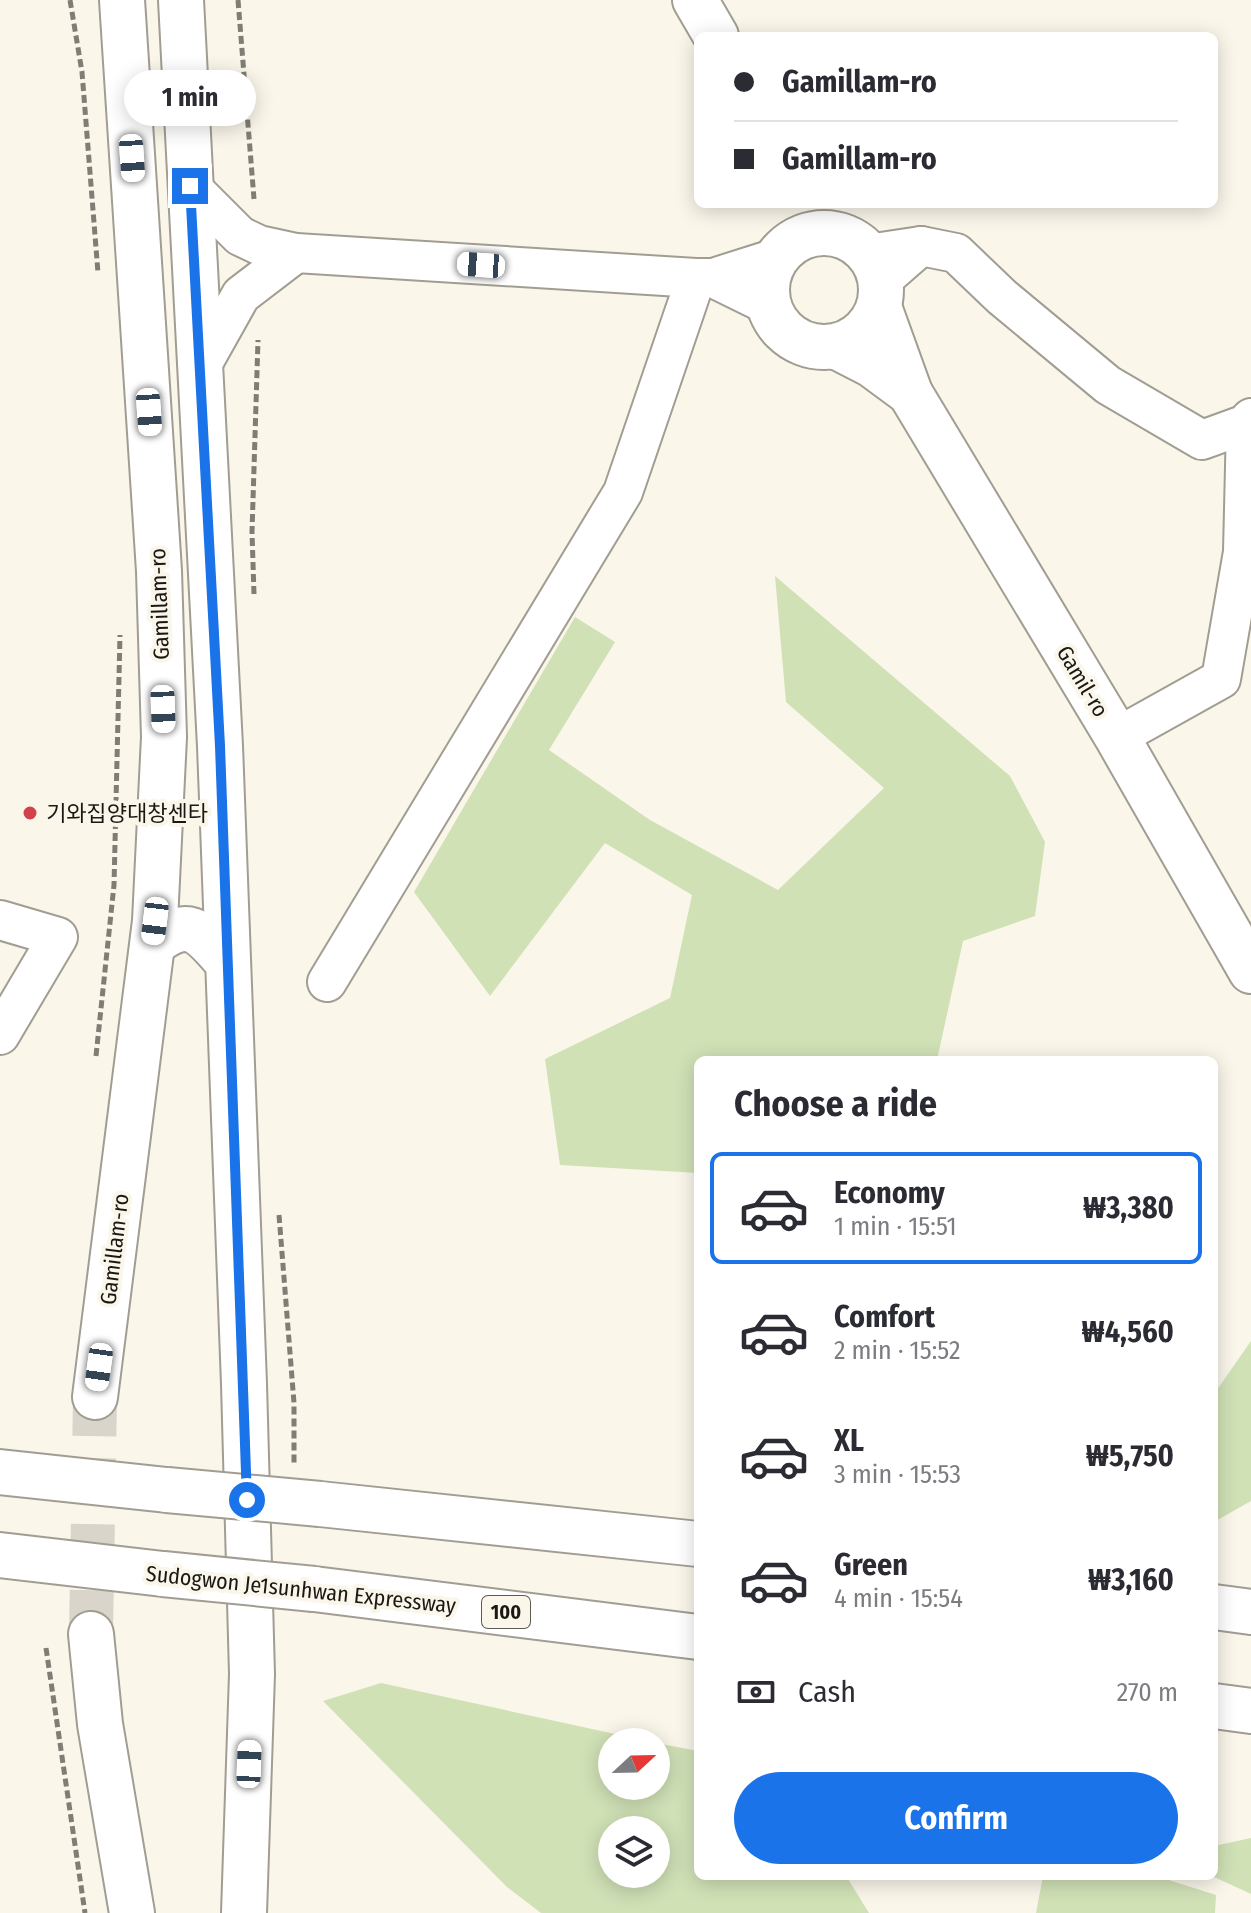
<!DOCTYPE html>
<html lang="en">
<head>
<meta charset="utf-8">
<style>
  :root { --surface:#fff; --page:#f2f2f3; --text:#2b2b33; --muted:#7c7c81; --line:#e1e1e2; --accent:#1a73e8 }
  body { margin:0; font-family:"Fira Sans Condensed","Noto Sans KR",sans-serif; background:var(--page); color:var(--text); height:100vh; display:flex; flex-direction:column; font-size:30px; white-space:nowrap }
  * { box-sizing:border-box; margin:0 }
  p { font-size:26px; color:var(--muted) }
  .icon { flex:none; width:44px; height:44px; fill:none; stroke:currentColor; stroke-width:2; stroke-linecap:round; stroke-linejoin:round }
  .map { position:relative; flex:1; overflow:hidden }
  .drawer { position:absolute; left:694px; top:1056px; width:524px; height:824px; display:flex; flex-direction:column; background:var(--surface); border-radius:12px; box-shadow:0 4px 20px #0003 }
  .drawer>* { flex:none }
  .banner { position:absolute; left:694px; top:32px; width:524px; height:176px; border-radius:12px; box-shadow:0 4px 20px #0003; display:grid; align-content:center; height:176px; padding:0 40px; background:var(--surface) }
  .needle { width:52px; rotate:68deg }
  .fabs { position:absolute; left:598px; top:1728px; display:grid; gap:16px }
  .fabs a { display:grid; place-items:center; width:72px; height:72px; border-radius:50%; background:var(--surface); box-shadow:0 4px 20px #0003; font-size:40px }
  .end { position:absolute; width:36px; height:36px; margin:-18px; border:10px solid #1a73e8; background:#fff; box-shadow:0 0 0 4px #fff }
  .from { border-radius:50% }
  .bubble { position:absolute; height:56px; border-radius:28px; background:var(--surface); box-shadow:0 4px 20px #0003; font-size:26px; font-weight:700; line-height:56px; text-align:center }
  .car { position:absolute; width:24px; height:48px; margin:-24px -12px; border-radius:10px; box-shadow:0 0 6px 2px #0007; background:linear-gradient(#fff 24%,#345 0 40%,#fff 0 76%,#345 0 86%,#fff 0) }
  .banner b { display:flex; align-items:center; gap:28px; height:76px; font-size:30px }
  .banner b+b { border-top:2px solid var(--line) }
  .banner i { width:20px; height:20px; background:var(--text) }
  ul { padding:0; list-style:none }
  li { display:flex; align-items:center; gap:24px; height:112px; margin:0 16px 12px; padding:0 24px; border:4px solid transparent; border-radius:12px }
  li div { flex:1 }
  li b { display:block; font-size:30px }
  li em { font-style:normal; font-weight:700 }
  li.on { border-color:var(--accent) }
  li>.icon { width:72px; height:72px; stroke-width:1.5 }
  h2 { padding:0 40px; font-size:36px; line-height:96px }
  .pay { display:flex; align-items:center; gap:20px; height:88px; padding:0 40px; font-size:30px }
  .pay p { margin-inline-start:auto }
  .primary-button { display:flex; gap:16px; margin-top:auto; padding:16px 40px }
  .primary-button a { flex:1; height:92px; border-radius:48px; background:var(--accent); color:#fff; font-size:32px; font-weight:700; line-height:92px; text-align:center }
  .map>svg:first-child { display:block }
</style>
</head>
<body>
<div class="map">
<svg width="1251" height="1913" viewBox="0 0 1251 1913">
  <rect width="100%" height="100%" fill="#fbf6ea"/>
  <g fill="#d0e1b6" fill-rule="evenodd">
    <polygon points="775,576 1010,776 1045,842 1035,916 963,941 937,1060 698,1060 698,1173 560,1165 545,1059 670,998 692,895 605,843 490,996 414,892 575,617 615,642 549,750 650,820 778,890 884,788 786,702"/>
    <polygon points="1251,1341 1251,1501 1214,1522 1214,1394"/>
    <path d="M381 1683 652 1742H612V1786H656V1743L698 1751V1876H850L848 1879 869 1913H541L507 1887 323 1701ZM612 1830H656V1874H612Z"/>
    <polygon points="1251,1838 1251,1894 1212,1876 1214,1846"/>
    <polygon points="1043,1876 1156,1876 1216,1895 1215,1913 1036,1913"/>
  </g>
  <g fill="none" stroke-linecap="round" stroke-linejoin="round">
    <polyline stroke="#d9d5ca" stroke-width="44" stroke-dasharray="44 22" stroke-linecap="butt" points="91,1634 95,1397"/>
    <defs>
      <g id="minor">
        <polyline points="190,186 240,236 259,245 296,253 696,278 713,278 776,258"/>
        <polyline points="921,246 956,253 1002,297 1108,385 1202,440 1246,424 1251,418"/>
        <polyline points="868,254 921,246 881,281"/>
        <polyline points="713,278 768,305"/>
        <polyline points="199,370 241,295 296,253"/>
        <polyline points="1117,737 1221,679 1243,552 1246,424 1251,425"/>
        <polyline points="0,920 58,937 0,1035"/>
        <polyline points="327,982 623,492 696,278"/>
      </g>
      <g id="tertiary">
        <polyline points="695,0 716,36"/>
        <circle cx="824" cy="290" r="57"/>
        <polyline points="837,347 872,365 910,393 879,307"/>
        <polyline points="910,393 1117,737 1251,971"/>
      </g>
      <g id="primary">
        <polyline points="181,0 220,746 244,1384 252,1674 244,1913"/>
        <path d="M153 944C190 915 201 932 228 963"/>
        <polyline points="95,1397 155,921 164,737 159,571 122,0"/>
        <polyline points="91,1634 100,1724 132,1913"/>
      </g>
      <g id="motorway">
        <polyline points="0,1472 167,1490"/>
        <polyline points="320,1504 698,1544"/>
        <polyline points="0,1555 163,1574"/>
        <polyline points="314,1589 698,1637"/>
        <polyline points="1214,1607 1251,1612"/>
        <polyline points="1214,1706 1251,1711"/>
      </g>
    </defs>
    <use href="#minor" stroke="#a29d92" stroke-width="42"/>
    <use href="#tertiary" stroke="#a29d92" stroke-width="48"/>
    <use href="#primary" stroke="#a29d92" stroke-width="48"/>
    <use href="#motorway" stroke="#a29d92" stroke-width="48"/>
    <g stroke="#807d75" stroke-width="5" stroke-dasharray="8 4" stroke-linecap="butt">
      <polyline points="70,0 82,72 98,273"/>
      <polyline points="238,0 254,199"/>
      <polyline points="254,594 252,532 258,340"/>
      <polyline points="96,1056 114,885 120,635"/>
      <polyline points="279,1215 294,1403 294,1464"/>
      <polyline points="46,1648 85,1913"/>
    </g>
    <use href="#minor" stroke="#fff" stroke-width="38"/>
    <use href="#tertiary" stroke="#fff" stroke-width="44"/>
    <use href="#primary" stroke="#fff" stroke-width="44"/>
    <use href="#motorway" stroke="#fff" stroke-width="44"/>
    <defs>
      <g id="motorway-bridge">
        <polyline points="167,1490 320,1504"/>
        <polyline points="163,1574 314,1589"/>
      </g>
    </defs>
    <use href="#motorway-bridge" stroke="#a29d92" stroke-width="48" stroke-linecap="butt"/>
    <use href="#motorway-bridge" stroke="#fff" stroke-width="44"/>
  </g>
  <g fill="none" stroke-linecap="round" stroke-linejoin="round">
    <polyline stroke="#1a73e8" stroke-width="10" points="190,186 220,746 247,1500"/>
  </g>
  <circle fill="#d2424a" stroke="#fbf6ea" stroke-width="3" cx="30" cy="813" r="8"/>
  <g text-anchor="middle" stroke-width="8" stroke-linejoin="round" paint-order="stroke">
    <rect fill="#fbf6ea" stroke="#5e5b54" stroke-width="2" x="482" y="1596" width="48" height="32" rx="6"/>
    <g font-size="20" font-weight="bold" fill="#1a1814">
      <text x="506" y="1619">100</text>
    </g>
    <g font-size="22" fill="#1a1814" stroke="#fbf6ea">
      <text transform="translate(159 604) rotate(-92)" y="8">Gamillam-ro</text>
      <text transform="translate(1083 681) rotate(59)" y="8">Gamil-ro</text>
      <text transform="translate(114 1249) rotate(-83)" y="8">Gamillam-ro</text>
      <text transform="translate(301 1589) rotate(6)" y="8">Sudogwon Je1sunhwan Expressway</text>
    </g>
    <g font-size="22" fill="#1a1814" stroke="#fbf6ea" text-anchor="start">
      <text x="46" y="821">기와집양대창센타</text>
    </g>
  </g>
</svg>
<div class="fabs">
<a><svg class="needle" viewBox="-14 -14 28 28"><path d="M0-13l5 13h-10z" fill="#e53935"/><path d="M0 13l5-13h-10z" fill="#7c7c81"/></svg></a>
<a><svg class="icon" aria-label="layers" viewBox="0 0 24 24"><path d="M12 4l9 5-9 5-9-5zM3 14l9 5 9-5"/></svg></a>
</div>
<i class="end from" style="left:247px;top:1500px"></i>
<i class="end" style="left:190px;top:186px"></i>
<div class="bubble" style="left:124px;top:70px;width:132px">1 min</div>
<i class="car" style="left:132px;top:158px;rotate:176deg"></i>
<i class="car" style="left:481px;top:265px;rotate:274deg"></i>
<i class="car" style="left:149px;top:412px;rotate:176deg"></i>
<i class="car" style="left:163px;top:709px;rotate:178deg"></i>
<i class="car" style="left:155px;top:921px;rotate:187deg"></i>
<i class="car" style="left:99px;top:1367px;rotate:188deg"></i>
<i class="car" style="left:249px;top:1764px;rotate:2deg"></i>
<div class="banner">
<b><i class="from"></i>Gamillam-ro</b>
<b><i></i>Gamillam-ro</b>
</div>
<section class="drawer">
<h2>Choose a ride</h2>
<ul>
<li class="on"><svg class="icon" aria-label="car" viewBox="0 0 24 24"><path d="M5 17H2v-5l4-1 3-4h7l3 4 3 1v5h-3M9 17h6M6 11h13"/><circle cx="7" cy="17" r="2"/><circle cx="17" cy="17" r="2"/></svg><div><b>Economy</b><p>1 min · 15:51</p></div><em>₩3,380</em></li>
<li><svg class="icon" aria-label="car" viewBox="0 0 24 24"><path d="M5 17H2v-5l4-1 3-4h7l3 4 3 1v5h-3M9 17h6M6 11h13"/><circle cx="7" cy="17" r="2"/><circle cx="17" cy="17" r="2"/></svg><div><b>Comfort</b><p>2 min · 15:52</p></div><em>₩4,560</em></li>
<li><svg class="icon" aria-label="car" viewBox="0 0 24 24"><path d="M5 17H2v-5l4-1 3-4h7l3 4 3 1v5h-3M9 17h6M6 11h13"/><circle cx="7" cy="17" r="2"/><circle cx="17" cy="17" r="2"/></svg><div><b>XL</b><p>3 min · 15:53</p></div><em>₩5,750</em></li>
<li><svg class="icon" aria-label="car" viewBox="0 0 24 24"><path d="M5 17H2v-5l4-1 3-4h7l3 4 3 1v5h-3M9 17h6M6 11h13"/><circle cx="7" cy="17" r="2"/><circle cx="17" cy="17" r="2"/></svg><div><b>Green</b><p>4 min · 15:54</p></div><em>₩3,160</em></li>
</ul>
<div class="pay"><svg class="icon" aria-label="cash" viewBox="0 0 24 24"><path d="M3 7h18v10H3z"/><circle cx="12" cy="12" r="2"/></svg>Cash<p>270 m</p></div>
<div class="primary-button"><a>Confirm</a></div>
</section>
</div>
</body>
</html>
